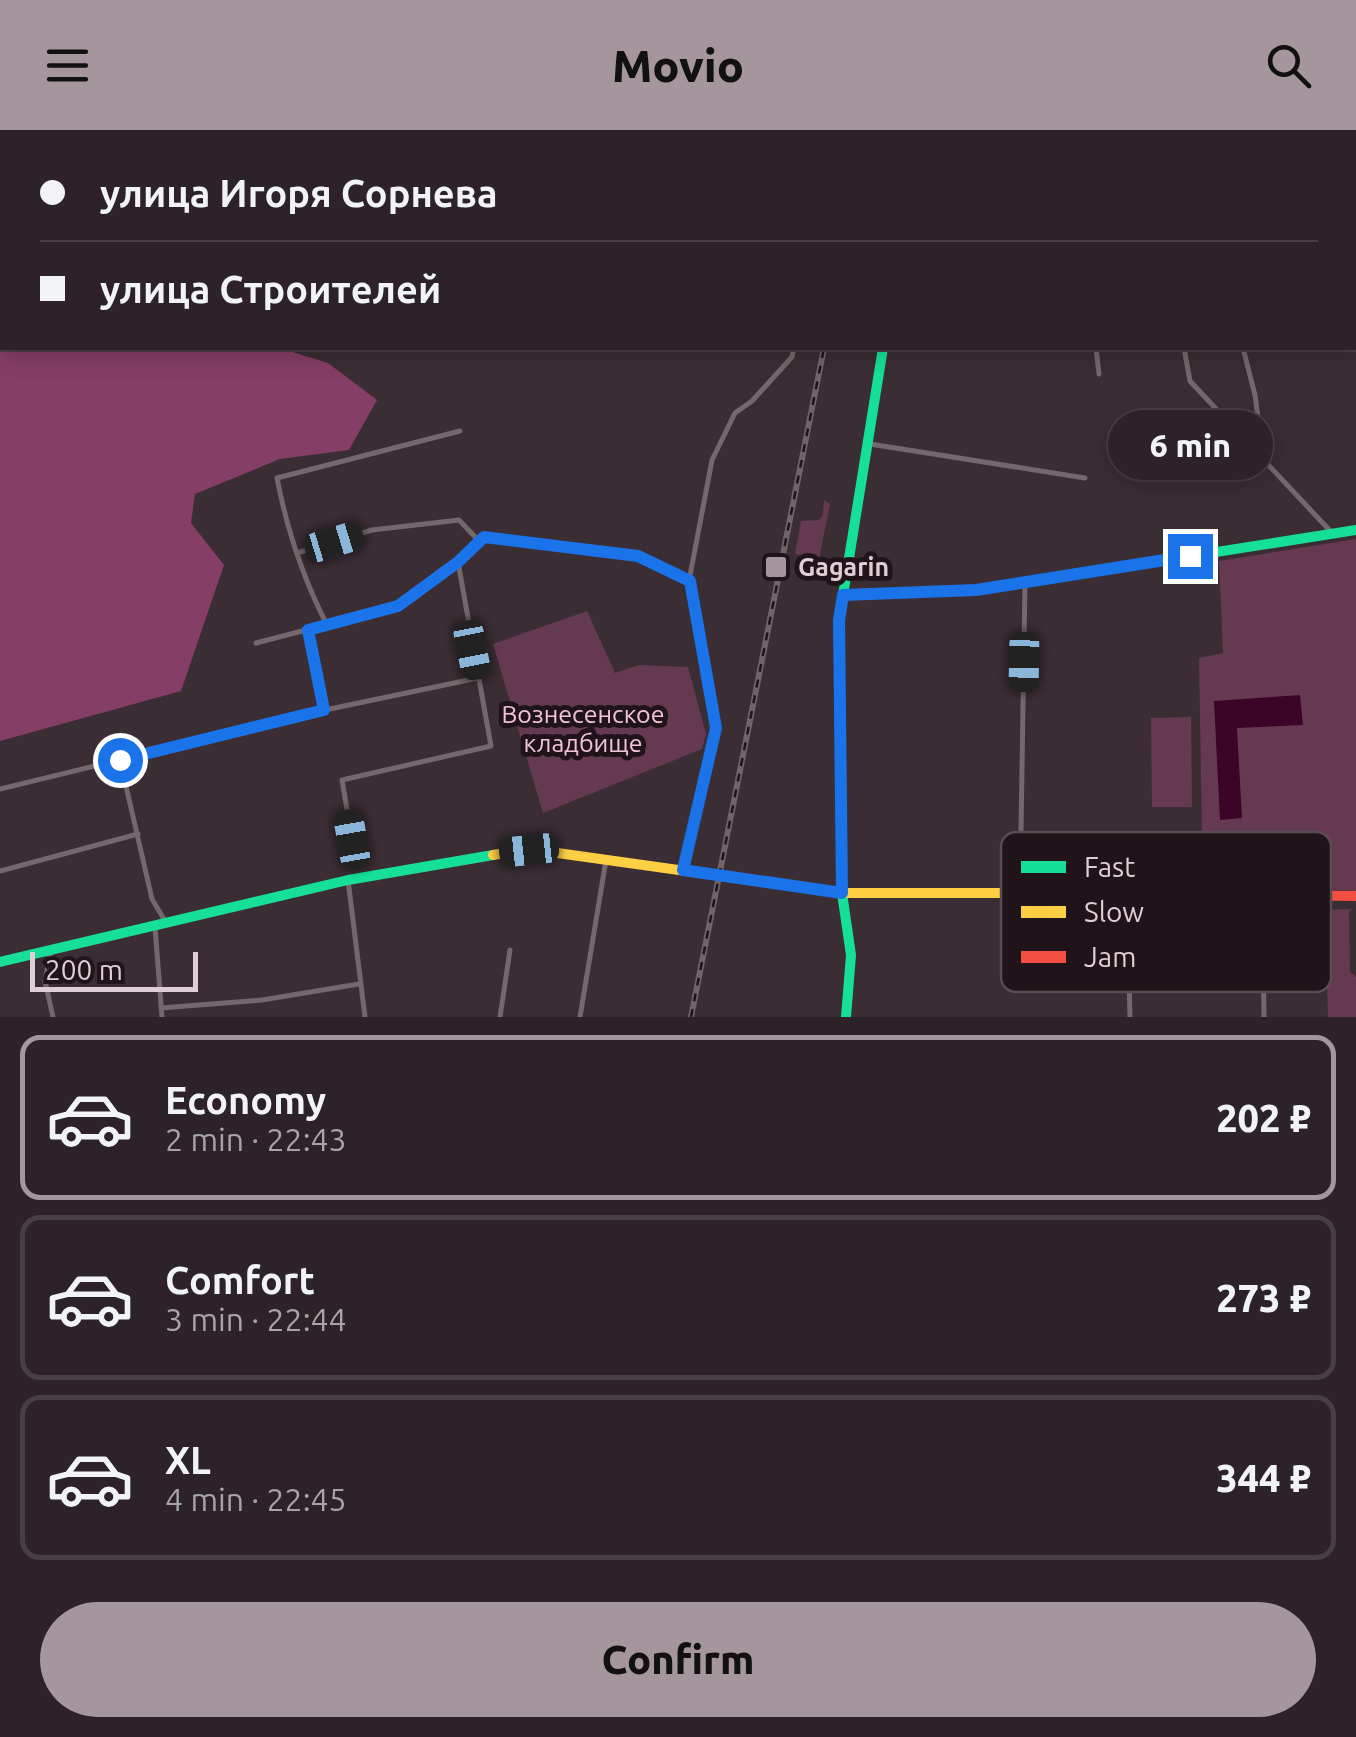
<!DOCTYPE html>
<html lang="en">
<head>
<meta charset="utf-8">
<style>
  :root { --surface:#2c2227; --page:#342a2f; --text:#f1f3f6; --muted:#a6a4a7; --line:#483f44; --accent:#a5969d }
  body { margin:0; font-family:Ubuntu,sans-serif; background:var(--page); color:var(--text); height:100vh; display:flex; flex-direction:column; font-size:38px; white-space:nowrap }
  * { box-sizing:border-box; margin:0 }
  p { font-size:32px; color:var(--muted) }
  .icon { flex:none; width:55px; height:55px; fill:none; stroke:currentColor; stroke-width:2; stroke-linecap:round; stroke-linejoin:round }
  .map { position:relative; height:887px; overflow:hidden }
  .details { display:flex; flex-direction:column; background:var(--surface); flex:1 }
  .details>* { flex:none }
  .banner { position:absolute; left:0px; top:0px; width:1358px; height:220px; box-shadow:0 5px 25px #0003,0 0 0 2px var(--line); display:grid; align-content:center; height:220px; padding:0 40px; background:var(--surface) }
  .scale { position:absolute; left:30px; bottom:25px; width:168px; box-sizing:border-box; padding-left:10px; border:5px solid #dfced5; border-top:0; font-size:28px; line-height:35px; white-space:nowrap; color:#dfced5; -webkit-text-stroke:8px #20141a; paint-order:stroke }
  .end { position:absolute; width:45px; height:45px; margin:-22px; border:12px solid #1a73e8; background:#fff; box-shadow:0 0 0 5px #fff }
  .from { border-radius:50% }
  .bubble { position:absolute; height:70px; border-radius:35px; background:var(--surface); box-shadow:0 5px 25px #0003,0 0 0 2px var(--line); font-size:32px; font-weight:800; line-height:70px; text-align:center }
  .car { position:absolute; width:30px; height:60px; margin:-30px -15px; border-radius:12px; box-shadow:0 0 8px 2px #0007; background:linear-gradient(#222 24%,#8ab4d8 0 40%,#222 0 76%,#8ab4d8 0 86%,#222 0) }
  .banner b { display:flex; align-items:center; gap:35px; height:95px; font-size:38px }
  .banner b+b { border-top:2px solid var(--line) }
  .banner i { width:25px; height:25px; background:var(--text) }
  ul { padding:18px 0 0; list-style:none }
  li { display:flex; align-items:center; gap:30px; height:165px; margin:0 20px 15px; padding:0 20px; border:5px solid var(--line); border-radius:20px }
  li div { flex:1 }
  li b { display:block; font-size:38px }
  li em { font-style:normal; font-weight:800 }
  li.current { border-color:var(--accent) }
  li>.icon { width:90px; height:90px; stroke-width:1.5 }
  .action { display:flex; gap:20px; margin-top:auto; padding:20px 40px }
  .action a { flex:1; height:115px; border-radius:60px; background:var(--accent); color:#111; font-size:40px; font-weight:800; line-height:115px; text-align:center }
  header { display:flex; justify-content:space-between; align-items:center; height:130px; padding:0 40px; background:var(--accent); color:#111; font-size:45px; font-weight:800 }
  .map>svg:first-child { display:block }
</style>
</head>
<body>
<header><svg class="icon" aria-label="menu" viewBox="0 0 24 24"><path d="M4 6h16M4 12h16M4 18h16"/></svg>Movio<svg class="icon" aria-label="search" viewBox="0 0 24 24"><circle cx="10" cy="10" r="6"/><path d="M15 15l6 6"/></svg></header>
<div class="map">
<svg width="1356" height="887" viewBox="0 0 1356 887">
  <rect width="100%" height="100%" fill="#3a2d34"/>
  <g fill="#653a51">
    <polygon points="824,370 830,374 819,429 795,424 801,391 819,390 823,385"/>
    <polygon points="1356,409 1356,761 1251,756 1202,760 1202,733 1259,729 1258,702 1202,703 1199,528 1223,523 1219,431"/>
    <polygon points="587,481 615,543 639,535 688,537 706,604 702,619 543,683 493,514"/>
    <polygon points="1191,587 1192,677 1152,677 1151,588"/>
    <polygon points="1352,779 1349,782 1350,842 1356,847 1356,887 1328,887 1325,780"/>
  </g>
  <polygon fill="#853e65" points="0,0 125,0 2,2 2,218 280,218 328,233 377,270 349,320 280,329 195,364 191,393 224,435 181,561 0,611"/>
  <polygon fill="#3c0527" points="1300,565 1303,595 1237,598 1242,688 1220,690 1214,571"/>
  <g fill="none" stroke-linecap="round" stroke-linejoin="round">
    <g stroke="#74676d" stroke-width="5">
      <polyline points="770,0 771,2"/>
      <polyline points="1145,0 1147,2"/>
      <polyline points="1275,0 1275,2"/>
      <polyline points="1355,143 1356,144"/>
      <polyline points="1096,218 1099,244"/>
      <polyline points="1184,218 1190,251 1333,404"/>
      <polyline points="1243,218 1255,265 1263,325"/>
      <polyline points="870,314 1085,348"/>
      <polyline points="297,423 372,400 459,390 479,411"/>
      <path d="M327 495C303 448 287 400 277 348L460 301"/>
      <polyline points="308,500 325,580"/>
      <polyline points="256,513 398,476 458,432 484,407 638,426 689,451"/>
      <polyline points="120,630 152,769 165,791"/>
      <polyline points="0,659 325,580 478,548"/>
      <polyline points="352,709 342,650 491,616 458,432"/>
      <polyline points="683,740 717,597 689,451 712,330 735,283 752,271 792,227 794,218"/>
      <polyline points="0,741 138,704"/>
      <polyline points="348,750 365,887"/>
      <polyline points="1020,763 1025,452"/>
      <polyline points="155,797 162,887"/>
      <polyline points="51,821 45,851 53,887"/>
      <polyline points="161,878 262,870 359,854"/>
      <polyline points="500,887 510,820"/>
      <polyline points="580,887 606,730"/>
      <polyline points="1130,887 1128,811 1263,814 1264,887"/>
    </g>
    <g stroke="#16e098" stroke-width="10">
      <polyline points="892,0 892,2"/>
      <polyline points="843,465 976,460 1356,400"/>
      <polyline points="0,832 348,750 493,725"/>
      <polyline points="846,887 851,825 842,763 839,490 883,218"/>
    </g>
    <polyline stroke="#ffcf43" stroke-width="10" points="493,725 529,719 842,763 1084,763"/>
    <polyline stroke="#f24e42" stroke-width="10" points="1084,763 1356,766"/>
    <defs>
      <g id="rail">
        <polyline points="851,2 851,0"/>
        <polyline points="874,2 874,0"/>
        <polyline points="691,887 824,218"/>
      </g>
    </defs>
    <use href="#rail" stroke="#70646a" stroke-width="6"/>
    <use href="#rail" stroke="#20141a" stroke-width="2.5" stroke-dasharray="8" stroke-linecap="butt"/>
  </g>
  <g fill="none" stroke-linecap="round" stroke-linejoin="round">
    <polyline stroke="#1a73e8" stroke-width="12" points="120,630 324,580 308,500 398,476 458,432 484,407 638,426 690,451 716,598 683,740 842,763 839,490 843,465 976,460 1190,426"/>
  </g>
  <rect fill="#a5969d" stroke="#20141a" stroke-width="4" x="764" y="425" width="24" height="24" rx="5"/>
  <g text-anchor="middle" stroke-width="10" stroke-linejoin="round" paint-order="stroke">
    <g font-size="25" font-weight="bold" fill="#dfced5" stroke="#20141a" text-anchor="start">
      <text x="798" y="446">Gagarin</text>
    </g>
    <g font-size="25" fill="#f1c3d9" stroke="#20141a">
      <text x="583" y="593">Вознесенское<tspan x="583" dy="29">кладбище</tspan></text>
    </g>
  </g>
  <rect x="1001" y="702" width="330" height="160" rx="15" fill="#20141a" stroke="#594c52" stroke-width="2.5"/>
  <rect x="1021" y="731" width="45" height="12" fill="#16e098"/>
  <rect x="1021" y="776" width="45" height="12" fill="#ffcf43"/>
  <rect x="1021" y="821" width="45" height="12" fill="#f24e42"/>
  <g font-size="28" fill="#dfced5">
    <text x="1084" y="747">Fast</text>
    <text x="1084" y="792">Slow</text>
    <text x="1084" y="837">Jam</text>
  </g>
</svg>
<div class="scale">200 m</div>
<i class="end from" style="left:120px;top:630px"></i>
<i class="end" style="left:1190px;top:426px"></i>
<div class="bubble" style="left:1108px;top:280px;width:165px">6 min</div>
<i class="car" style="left:334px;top:412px;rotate:73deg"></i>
<i class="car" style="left:472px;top:520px;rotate:169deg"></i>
<i class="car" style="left:1024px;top:532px;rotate:181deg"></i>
<i class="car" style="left:352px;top:709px;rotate:350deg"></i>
<i class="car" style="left:529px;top:720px;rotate:264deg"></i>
<div class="banner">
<b><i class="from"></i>улица Игоря Сорнева</b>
<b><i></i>улица Строителей</b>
</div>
</div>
<section class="details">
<ul>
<li class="current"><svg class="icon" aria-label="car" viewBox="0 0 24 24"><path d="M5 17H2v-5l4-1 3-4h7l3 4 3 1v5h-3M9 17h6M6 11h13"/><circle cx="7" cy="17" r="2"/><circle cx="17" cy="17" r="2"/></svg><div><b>Economy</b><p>2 min · 22:43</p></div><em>202 ₽</em></li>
<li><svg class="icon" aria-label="car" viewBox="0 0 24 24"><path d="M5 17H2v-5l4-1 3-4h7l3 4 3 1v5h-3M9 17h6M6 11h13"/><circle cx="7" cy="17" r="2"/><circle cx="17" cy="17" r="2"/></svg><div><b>Comfort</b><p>3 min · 22:44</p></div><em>273 ₽</em></li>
<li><svg class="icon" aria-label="car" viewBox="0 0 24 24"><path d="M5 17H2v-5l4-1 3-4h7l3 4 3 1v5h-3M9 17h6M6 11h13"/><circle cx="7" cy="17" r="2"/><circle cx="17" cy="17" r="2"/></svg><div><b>XL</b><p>4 min · 22:45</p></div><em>344 ₽</em></li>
</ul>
<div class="action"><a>Confirm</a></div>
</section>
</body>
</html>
